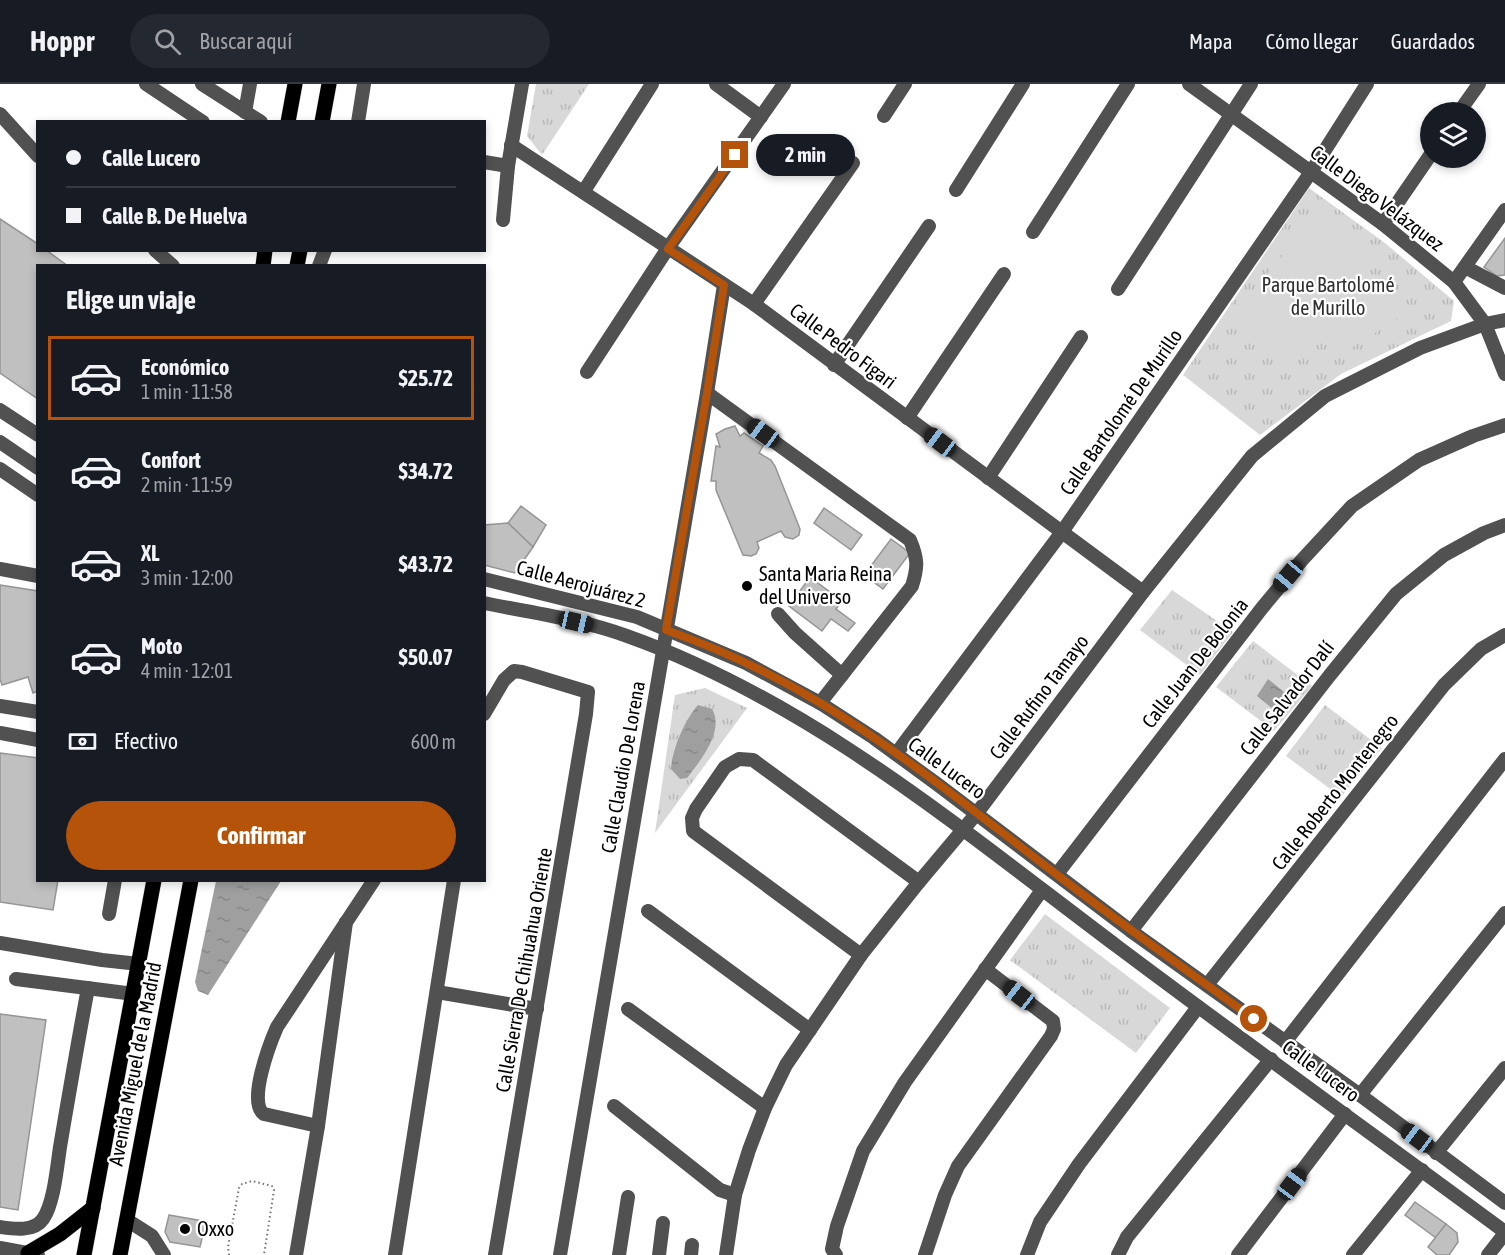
<!DOCTYPE html>
<html lang="es">
<head>
<meta charset="utf-8">
<style>
  :root { --surface:#171b24; --page:#242831; --text:#f1f3f6; --muted:#9ea1a6; --line:#363941; --accent:#b45309 }
  body { margin:0; font-family:"Asap Condensed",sans-serif; background:var(--page); color:var(--text); height:100vh; display:flex; flex-direction:column; font-size:22px; white-space:nowrap }
  * { box-sizing:border-box; margin:0 }
  p { font-size:20px; color:var(--muted) }
  .icon { flex:none; width:33px; height:33px; fill:none; stroke:currentColor; stroke-width:2; stroke-linecap:round; stroke-linejoin:round }
  .map { position:relative; flex:1; overflow:hidden }
  .drawer { position:absolute; left:36px; top:180px; width:450px; height:618px; display:flex; flex-direction:column; background:var(--surface); border-radius:0px; box-shadow:0 3px 9px #0003 }
  .drawer>* { flex:none }
  .top-card { position:absolute; left:36px; top:36px; width:450px; height:132px; border-radius:0px; box-shadow:0 3px 9px #0003; display:grid; align-content:center; height:132px; padding:0 30px; background:var(--surface) }
  .controls { position:absolute; left:1420px; top:18px; display:grid; gap:12px }
  .controls a { display:grid; place-items:center; width:66px; height:66px; border-radius:50%; background:var(--surface); box-shadow:0 3px 9px #0003; font-size:30px }
  .end { position:absolute; width:27px; height:27px; margin:-14px; border:8px solid #b45309; background:#fff; box-shadow:0 0 0 3px #fff }
  .from { border-radius:50% }
  .bubble { position:absolute; height:42px; border-radius:21px; background:var(--surface); box-shadow:0 3px 9px #0003; font-size:20px; font-weight:700; line-height:42px; text-align:center }
  .car { position:absolute; width:18px; height:36px; margin:-18px -9px; border-radius:8px; box-shadow:0 0 4px 2px #0007; background:linear-gradient(#222 24%,#8ab4d8 0 40%,#222 0 76%,#8ab4d8 0 86%,#222 0) }
  .top-card b { display:flex; align-items:center; gap:21px; height:57px; font-size:22px }
  .top-card b+b { border-top:2px solid var(--line) }
  .top-card i { width:15px; height:15px; background:var(--text) }
  ul { padding:0; list-style:none }
  li { display:flex; align-items:center; gap:18px; height:84px; margin:0 12px 9px; padding:0 18px; border:3px solid transparent; border-radius:0px }
  li div { flex:1 }
  li b { display:block; font-size:22px }
  li em { font-style:normal; font-weight:700 }
  li.selected { border-color:var(--accent) }
  li>.icon { width:54px; height:54px; stroke-width:1.5 }
  h2 { padding:0 30px; font-size:27px; line-height:72px }
  .pay { display:flex; align-items:center; gap:15px; height:66px; padding:0 30px; font-size:22px }
  .pay p { margin-inline-start:auto }
  .cta { display:flex; gap:12px; margin-top:auto; padding:12px 30px }
  .cta a { flex:1; height:69px; border-radius:36px; background:var(--accent); color:#fff; font-size:24px; font-weight:700; line-height:69px; text-align:center }
  header { display:flex; align-items:center; gap:36px; box-sizing:border-box; height:84px; padding:0 30px; background:var(--surface); border-bottom:2px solid var(--line) }
  header strong { font-size:28px }
  nav { display:flex; gap:33px; margin-inline-start:auto; font-size:21px }
  .search { width:420px; height:54px; background:var(--page); display:flex; align-items:center; gap:15px; box-sizing:border-box; padding:0 21px; border-radius:33px; color:var(--muted); font-size:22px }
  .map>svg:first-child { display:block }
</style>
</head>
<body>
<header>
<strong>Hoppr</strong>
<div class="search"><svg class="icon" aria-label="search" viewBox="0 0 24 24"><circle cx="10" cy="10" r="6"/><path d="M15 15l6 6"/></svg>Buscar aquí</div>
<nav><a>Mapa</a><a>Cómo llegar</a><a>Guardados</a></nav>
</header>
<div class="map">
<svg width="1505" height="1171" viewBox="0 0 1505 1171">
  <defs>
    <pattern id="park-tufts" width="24" height="20" patternUnits="userSpaceOnUse" patternTransform="scale(1.5)"><rect width="24" height="20" fill="#d8d8d8"/><path d="M3 7l-1-3M5 7V3M7 7l1-3M15 17l-1-3M17 17v-4M19 17l1-3" fill="none" stroke="#b8b8b8"/></pattern>
    <pattern id="water-ripples" width="26" height="14" patternUnits="userSpaceOnUse" patternTransform="scale(1.5)"><rect width="26" height="14" fill="#9f9f9f"/><path d="M2 4q2-2 4 0t4 0M15 11q2-2 4 0t4 0" fill="none" stroke="#878787"/></pattern>
  </defs>
  <rect width="100%" height="100%" fill="#fff"/>
  <g fill="url(#park-tufts)">
    <polygon points="536,0 589,0 542,71 527,52"/>
    <polygon points="1309,104 1385,159 1454,217 1451,237 1341,290 1260,351 1183,291"/>
    <polygon points="1172,506 1233,548 1200,591 1140,546"/>
    <polygon points="1253,557 1312,602 1274,647 1216,603"/>
    <polygon points="705,604 747,624 655,749 675,611"/>
    <polygon points="1325,621 1382,664 1341,713 1286,672"/>
    <polygon points="1045,830 1170,924 1136,969 1010,876"/>
  </g>
  <polygon fill="#d8d8d8" points="1318,131 1377,178 1331,230 1378,195 1403,231 1346,267 1326,235 1289,276 1234,228"/>
  <g fill="url(#water-ripples)">
    <polygon points="1268,595 1289,612 1278,629 1257,612"/>
    <path d="M698 621 712 625C725 647 700 677 687 694L680 695 671 685C672 666 685 635 698 621Z"/>
    <polygon points="216,797 281,797 208,911 198,907 195,898"/>
  </g>
  <g fill="#c0c0c0" stroke="#959595" stroke-width="1.5">
    <polygon points="0,135 38,160 38,166 46,166 68,182 38,182 38,315 0,289"/>
    <polygon points="1505,154 1505,191 1497,192 1484,183"/>
    <polygon points="735,342 740,352 744,349 763,362 759,369 771,376 775,382 800,445 799,451 793,455 785,453 781,447 757,458 759,464 756,470 751,472 743,471 716,406 716,397 711,397 716,362 720,363 716,350 725,345"/>
    <polygon points="521,422 546,441 533,463 508,439"/>
    <polygon points="824,424 862,451 851,466 814,439"/>
    <polygon points="508,439 533,463 515,489 484,481 484,441"/>
    <polygon points="891,455 910,469 883,505 864,491"/>
    <polygon points="810,493 842,517 836,525 855,539 848,547 831,535 822,547 789,522"/>
    <polygon points="0,501 38,507 38,607 33,609 28,593 2,601 0,595"/>
    <polygon points="0,669 38,674 38,796 58,796 53,826 0,818"/>
    <polygon points="0,930 46,936 18,1126 0,1123"/>
    <polygon points="1415,1118 1446,1140 1436,1154 1405,1131"/>
    <polygon points="169,1131 203,1137 205,1142 200,1163 170,1158 165,1148"/>
    <polygon points="1446,1140 1457,1149 1458,1158 1449,1171 1437,1171 1428,1163"/>
  </g>
  <g fill="none" stroke-linecap="round" stroke-linejoin="round">
    <defs>
      <g id="major">
        <polyline points="288,38 295,0"/>
        <polyline points="322,38 329,0"/>
        <polyline points="263,182 265,166"/>
        <polyline points="297,182 300,166"/>
        <polyline points="28,1169 60,1150 93,1124"/>
        <polyline points="84,1171 154,796"/>
        <polyline points="120,1171 191,796"/>
      </g>
    </defs>
    <use href="#major" stroke="#dbdbdb" stroke-width="16"/>
    <polyline stroke="#737373" stroke-width="2" stroke-dasharray="1.5 3" stroke-linecap="butt" points="229,1171 228,1163 239,1104 242,1100 252,1097 272,1102 274,1106 264,1171"/>
    <g stroke="#515151" stroke-width="14">
      <polyline points="146,0 203,38"/>
      <polyline points="202,0 261,38"/>
      <polyline points="716,0 761,33"/>
      <polyline points="1189,0 1383,140 1454,198 1485,240 1505,290"/>
      <polyline points="245,28 250,0"/>
      <polyline points="1459,28 1479,0"/>
      <polyline points="0,30 38,72"/>
      <polyline points="884,32 905,0"/>
      <polyline points="358,38 364,0"/>
      <polyline points="511,61 754,220 1143,508"/>
      <polyline points="484,78 508,82"/>
      <polyline points="956,106 1023,0"/>
      <polyline points="584,107 652,0"/>
      <polyline points="503,136 508,82 522,0"/>
      <polyline points="1383,140 1431,70"/>
      <polyline points="1033,148 1128,0"/>
      <polyline points="155,166 173,182"/>
      <polyline points="319,182 325,166"/>
      <polyline points="1465,183 1505,204"/>
      <polyline points="1454,198 1505,126"/>
      <polyline points="1118,205 1251,0"/>
      <polyline points="754,220 853,79"/>
      <polyline points="834,281 929,142"/>
      <polyline points="587,288 668,164 784,0"/>
      <path d="M707 309 910 456C918 475 918 483 912 502L820 619"/>
      <polyline points="0,326 38,351"/>
      <polyline points="907,334 1004,190"/>
      <polyline points="0,358 38,384"/>
      <polyline points="0,385 38,411"/>
      <polyline points="988,394 1081,253"/>
      <polyline points="0,485 38,492"/>
      <polyline points="484,495 637,533 746,579 820,619 874,654 937,700 1131,847 1360,1011 1505,1119"/>
      <path d="M484 519C532 529 581 535 627 552 812 618 963 747 1118 863 1246 959 1376 1053 1505 1148"/>
      <polyline points="778,530 795,549 842,591"/>
      <polyline points="0,622 38,628"/>
      <polyline points="484,630 504,596 514,587 522,588 588,608 586,630 495,1171"/>
      <polyline points="0,649 38,656"/>
      <polyline points="896,670 1062,448 1311,88 1367,0"/>
      <polyline points="1057,790 1262,524 1302,476 1352,422 1419,376 1473,352 1505,341"/>
      <polyline points="648,827 810,946"/>
      <polyline points="109,830 115,796"/>
      <polyline points="1131,847 1330,591 1396,510 1444,471 1484,449 1505,441"/>
      <polyline points="0,859 102,876 139,880"/>
      <polyline points="861,871 693,747 692,734 696,725 725,683 739,675 753,676 919,798"/>
      <polyline points="16,895 134,910"/>
      <polyline points="1207,901 1444,601 1481,565 1505,551"/>
      <polyline points="437,908 537,925"/>
      <polyline points="628,925 765,1024"/>
      <polyline points="1285,958 1505,675"/>
      <polyline points="1360,1011 1505,829"/>
      <polyline points="614,1022 720,1106 735,1111"/>
      <path d="M318 1042 264 1030C247 1019 270 959 277 943L374 796"/>
      <polyline points="1436,1069 1505,984"/>
      <polyline points="127,1136 152,1152 164,1171"/>
      <path d="M0 1143C14 1145 34 1148 43 1135 54 1119 57 1083 60 1063 69 1010 78 957 88 904"/>
      <polyline points="0,1164 38,1171"/>
      <polyline points="296,1171 318,1042 346,838"/>
      <polyline points="395,1171 454,796"/>
      <polyline points="560,1171 707,309 724,201"/>
      <polyline points="619,1171 628,1113"/>
      <polyline points="659,1171 663,1139"/>
      <polyline points="691,1171 692,1161"/>
      <polyline points="726,1171 735,1111 749,1066 765,1024 786,981 861,871 919,798 977,729 1143,508 1252,372 1325,312 1420,264 1485,240 1505,236"/>
      <polyline points="836,1171 832,1165 837,1142 863,1067 905,998 1042,806"/>
      <polyline points="925,1171 945,1111 958,1082 1051,952 1054,945 1053,937 985,885"/>
      <polyline points="1027,1171 1040,1138 1079,1080 1198,923"/>
      <polyline points="1118,1171 1127,1153 1271,975"/>
      <polyline points="1238,1171 1345,1030"/>
      <polyline points="1353,1171 1422,1086"/>
      <polyline points="1488,1171 1505,1149"/>
    </g>
    <use href="#major" stroke="#000" stroke-width="15"/>
  </g>
  <g fill="none" stroke-linecap="round" stroke-linejoin="round">
    <path stroke="#b45309" stroke-width="8" d="M735 71 668 165 724 201 707 309 666 546C720 565 773 590 822 620 904 670 980 732 1056 790 1121 840 1188 887 1254 935"/>
  </g>
  <g fill="#000" stroke="#fff" stroke-width="2">
    <circle cx="747" cy="502" r="6"/>
    <circle cx="185" cy="1145" r="6"/>
  </g>
  <g text-anchor="middle" stroke-width="4.5" stroke-linejoin="round" paint-order="stroke">
    <g font-size="20" fill="#000" stroke="#fff">
      <text transform="translate(1377 114) rotate(37)" y="7">Calle Diego Velázquez</text>
      <text transform="translate(843 262) rotate(37)" y="7">Calle Pedro Figari</text>
      <text transform="translate(1121 328) rotate(-55)" y="7">Calle Bartolomé De Murillo</text>
      <text transform="translate(581 500) rotate(15)" y="7">Calle Aerojuárez 2</text>
      <text transform="translate(1195 579) rotate(-52)" y="7">Calle Juan De Bolonia</text>
      <text transform="translate(1039 613) rotate(-53)" y="7">Calle Rufino Tamayo</text>
      <text transform="translate(1287 614) rotate(-52)" y="7">Calle Salvador Dalí</text>
      <text transform="translate(623 683) rotate(-80)" y="7">Calle Claudio De Lorena</text>
      <text transform="translate(947 684) rotate(36)" y="7">Calle Lucero</text>
      <text transform="translate(1335 708) rotate(-52)" y="7">Calle Roberto Montenegro</text>
      <text transform="translate(524 886) rotate(-80)" y="7">Calle Sierra De Chihuahua Oriente</text>
      <text transform="translate(135 980) rotate(-79)" y="7">Avenida Miguel de la Madrid</text>
      <text transform="translate(1321 987) rotate(36)" y="7">Calle Lucero</text>
    </g>
    <g font-size="20" fill="#2f2f2f" stroke="#fff">
      <text x="1328" y="208">Parque Bartolomé<tspan x="1328" dy="23">de Murillo</tspan></text>
    </g>
    <g font-size="20" fill="#000" stroke="#fff" text-anchor="start">
      <text x="759" y="497">Santa Maria Reina<tspan x="759" dy="23">del Universo</tspan></text>
      <text x="197" y="1152">Oxxo</text>
    </g>
  </g>
</svg>
<div class="controls">
<a><svg class="icon" aria-label="layers" viewBox="0 0 24 24"><path d="M12 4l9 5-9 5-9-5zM3 14l9 5 9-5"/></svg></a>
</div>
<i class="end from" style="left:1254px;top:935px"></i>
<i class="end" style="left:735px;top:71px"></i>
<div class="bubble" style="left:756px;top:50px;width:99px">2 min</div>
<i class="car" style="left:763px;top:349px;rotate:306deg"></i>
<i class="car" style="left:940px;top:358px;rotate:307deg"></i>
<i class="car" style="left:1288px;top:492px;rotate:220deg"></i>
<i class="car" style="left:576px;top:538px;rotate:103deg"></i>
<i class="car" style="left:1019px;top:911px;rotate:308deg"></i>
<i class="car" style="left:1417px;top:1054px;rotate:307deg"></i>
<i class="car" style="left:1292px;top:1100px;rotate:37deg"></i>
<div class="top-card">
<b><i class="from"></i>Calle Lucero</b>
<b><i></i>Calle B. De Huelva</b>
</div>
<section class="drawer">
<h2>Elige un viaje</h2>
<ul>
<li class="selected"><svg class="icon" aria-label="car" viewBox="0 0 24 24"><path d="M5 17H2v-5l4-1 3-4h7l3 4 3 1v5h-3M9 17h6M6 11h13"/><circle cx="7" cy="17" r="2"/><circle cx="17" cy="17" r="2"/></svg><div><b>Económico</b><p>1 min · 11:58</p></div><em>$25.72</em></li>
<li><svg class="icon" aria-label="car" viewBox="0 0 24 24"><path d="M5 17H2v-5l4-1 3-4h7l3 4 3 1v5h-3M9 17h6M6 11h13"/><circle cx="7" cy="17" r="2"/><circle cx="17" cy="17" r="2"/></svg><div><b>Confort</b><p>2 min · 11:59</p></div><em>$34.72</em></li>
<li><svg class="icon" aria-label="car" viewBox="0 0 24 24"><path d="M5 17H2v-5l4-1 3-4h7l3 4 3 1v5h-3M9 17h6M6 11h13"/><circle cx="7" cy="17" r="2"/><circle cx="17" cy="17" r="2"/></svg><div><b>XL</b><p>3 min · 12:00</p></div><em>$43.72</em></li>
<li><svg class="icon" aria-label="car" viewBox="0 0 24 24"><path d="M5 17H2v-5l4-1 3-4h7l3 4 3 1v5h-3M9 17h6M6 11h13"/><circle cx="7" cy="17" r="2"/><circle cx="17" cy="17" r="2"/></svg><div><b>Moto</b><p>4 min · 12:01</p></div><em>$50.07</em></li>
</ul>
<div class="pay"><svg class="icon" aria-label="cash" viewBox="0 0 24 24"><path d="M3 7h18v10H3z"/><circle cx="12" cy="12" r="2"/></svg>Efectivo<p>600 m</p></div>
<div class="cta"><a>Confirmar</a></div>
</section>
</div>
</body>
</html>
